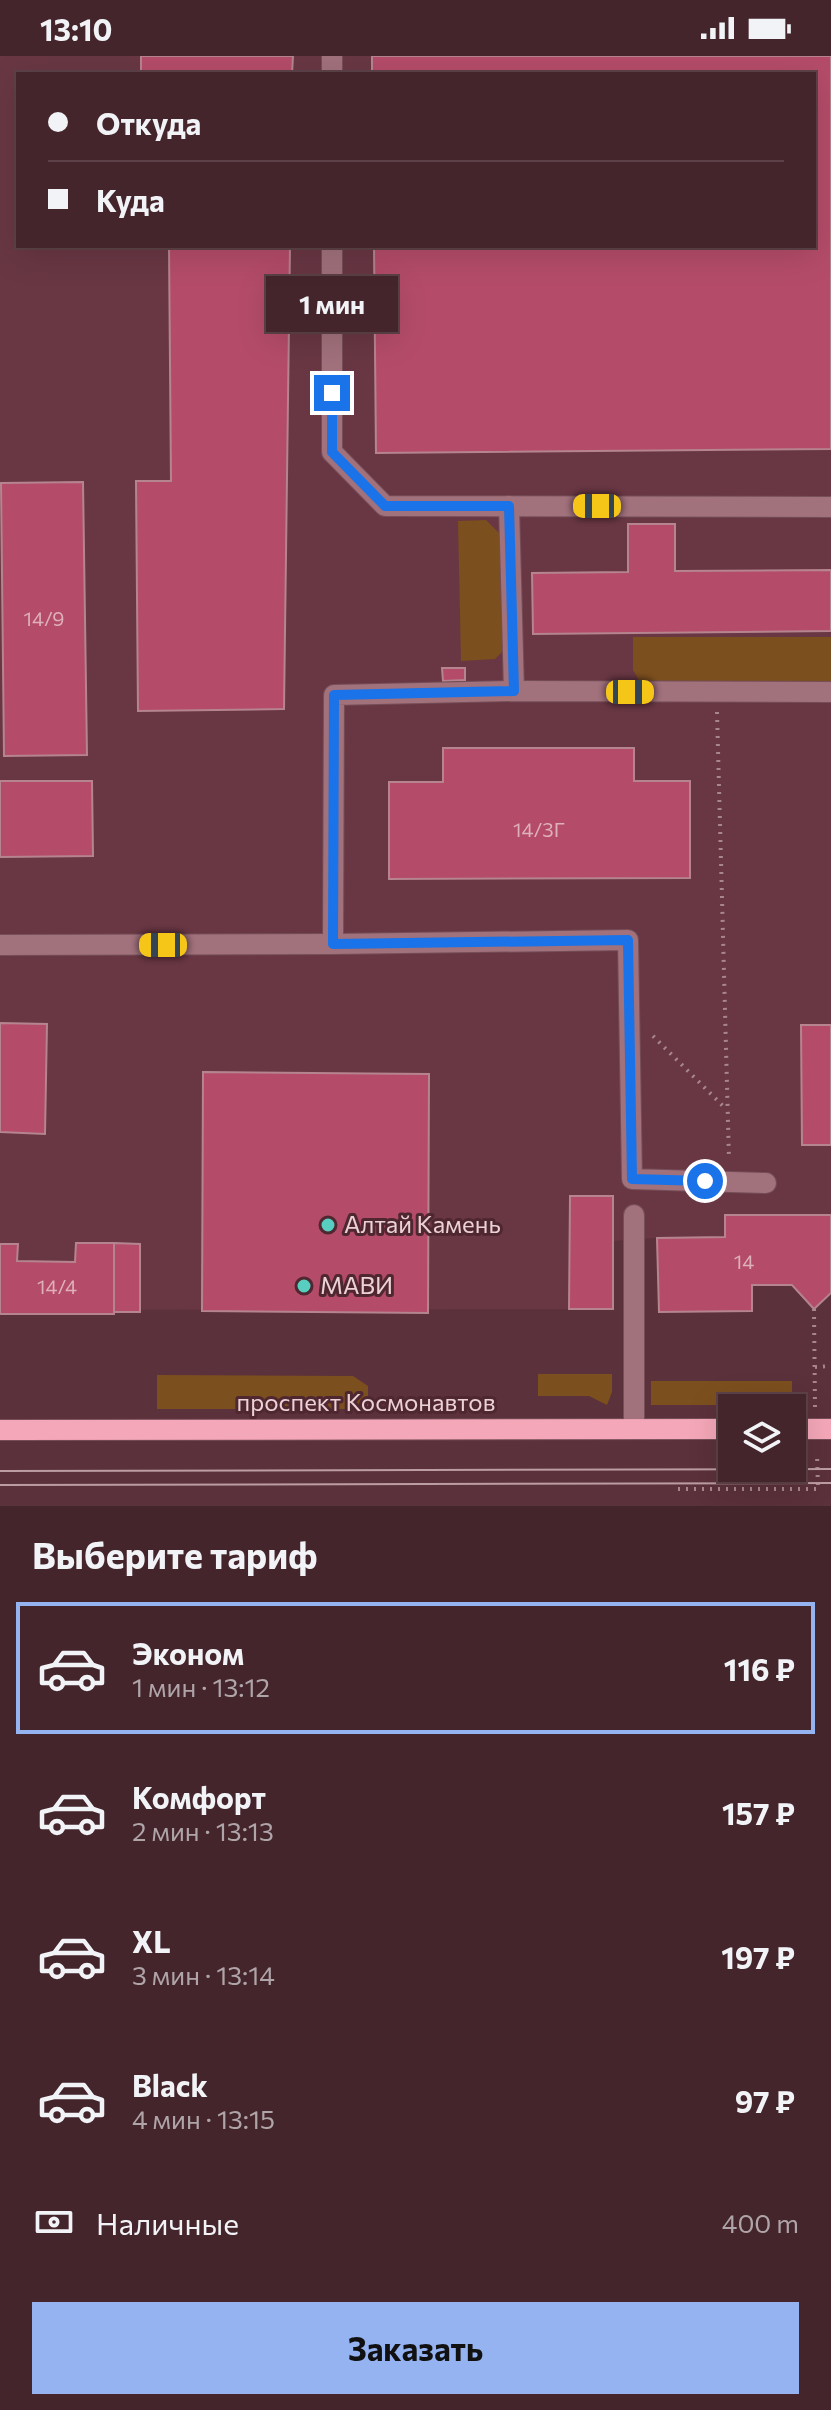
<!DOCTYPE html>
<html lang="ru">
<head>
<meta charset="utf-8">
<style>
  :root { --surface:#44252c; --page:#4b2d34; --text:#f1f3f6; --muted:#afa5a9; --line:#5c4248; --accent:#95b2f1 }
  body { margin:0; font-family:Commissioner,sans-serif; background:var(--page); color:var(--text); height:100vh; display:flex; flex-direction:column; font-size:30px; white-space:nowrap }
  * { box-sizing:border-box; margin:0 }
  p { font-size:26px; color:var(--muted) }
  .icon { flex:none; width:44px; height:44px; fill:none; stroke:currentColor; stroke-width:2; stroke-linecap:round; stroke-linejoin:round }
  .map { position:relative; height:1450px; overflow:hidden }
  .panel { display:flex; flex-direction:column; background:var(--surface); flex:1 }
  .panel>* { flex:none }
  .hud { position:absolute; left:16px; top:16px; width:800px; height:176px; border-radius:0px; box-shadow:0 8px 32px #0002,0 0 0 2px var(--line); display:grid; align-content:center; height:176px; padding:0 32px; background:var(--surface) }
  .tools { position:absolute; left:718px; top:1338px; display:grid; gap:16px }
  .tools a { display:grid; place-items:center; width:88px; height:88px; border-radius:0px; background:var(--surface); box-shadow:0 8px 32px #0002,0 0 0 2px var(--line); font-size:40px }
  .end { position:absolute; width:36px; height:36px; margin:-18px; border:10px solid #1a73e8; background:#fff; box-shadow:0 0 0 4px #fff }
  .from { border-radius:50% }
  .bubble { position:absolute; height:56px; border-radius:0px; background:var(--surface); box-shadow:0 8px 32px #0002,0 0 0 2px var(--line); font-size:26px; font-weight:700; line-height:56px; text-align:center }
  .car { position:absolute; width:24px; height:48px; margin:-24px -12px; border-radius:10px; box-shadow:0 0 6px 2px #0007; background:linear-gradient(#f5c518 24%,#345 0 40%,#f5c518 0 76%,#345 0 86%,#f5c518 0) }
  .hud b { display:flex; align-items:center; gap:28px; height:76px; font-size:30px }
  .hud b+b { border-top:2px solid var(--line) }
  .hud i { width:20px; height:20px; background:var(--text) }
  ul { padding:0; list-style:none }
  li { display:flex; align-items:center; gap:24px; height:132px; margin:0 16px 12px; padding:0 16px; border:4px solid transparent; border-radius:0px }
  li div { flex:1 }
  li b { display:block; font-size:30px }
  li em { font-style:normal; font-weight:700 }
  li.selected { border-color:var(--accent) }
  li>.icon { width:72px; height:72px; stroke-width:1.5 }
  h2 { padding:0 32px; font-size:36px; line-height:96px }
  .pay { display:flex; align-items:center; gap:20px; height:88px; padding:0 32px; font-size:30px }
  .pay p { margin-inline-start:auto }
  .cta { display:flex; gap:16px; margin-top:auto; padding:16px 32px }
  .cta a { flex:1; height:92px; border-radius:0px; background:var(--accent); color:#111; font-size:32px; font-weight:700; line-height:92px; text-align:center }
  .status { display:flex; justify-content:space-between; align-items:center; height:56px; padding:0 40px; background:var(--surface); direction:ltr }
  .status svg { height:22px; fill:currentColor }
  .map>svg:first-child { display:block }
</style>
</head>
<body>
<div class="status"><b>13:10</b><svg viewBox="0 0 49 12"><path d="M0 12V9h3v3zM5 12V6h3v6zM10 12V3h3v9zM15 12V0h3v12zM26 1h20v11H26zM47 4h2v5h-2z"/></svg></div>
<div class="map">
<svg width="831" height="1450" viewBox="0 0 831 1450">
  <rect width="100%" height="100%" fill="#5b313b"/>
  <path fill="#693744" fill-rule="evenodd" d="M0 0H831V1237L814 1253 792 1229H753L752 1255 659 1256 656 1182 613 1185V1253L0 1254ZM18 18H814V190H18Z"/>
  <g fill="#7c4f1e">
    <polygon points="486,464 500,478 504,594 495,603 461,605 458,465"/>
    <polygon points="633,581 831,581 831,626 640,626 633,614"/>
    <polygon points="538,1318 612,1318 612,1336 607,1349 589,1340 538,1340"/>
    <polygon points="157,1319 353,1320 368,1330 368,1353 157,1353"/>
    <rect x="651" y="1325" width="141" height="24"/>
  </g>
  <g fill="#b44c69" stroke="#b5848f" stroke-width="2">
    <polygon points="141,0 293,0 292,18 141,18"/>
    <polygon points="372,0 831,0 831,393 376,397 374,190 814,190 814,18 372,18"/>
    <polygon points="169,190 290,190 284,653 138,655 136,425 171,425"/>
    <polygon points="83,426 87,699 4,700 1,427"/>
    <polygon points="628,468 675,468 675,515 831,514 831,575 533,578 532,517 628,516"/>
    <polygon points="442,612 465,612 465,624 443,625"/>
    <polygon points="443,692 634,692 634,725 690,725 690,822 389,823 389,726 443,726"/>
    <polygon points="0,725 92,725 93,800 0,801"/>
    <polygon points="0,967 47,968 45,1078 0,1076"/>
    <polygon points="801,969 831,969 831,1089 802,1089"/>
    <polygon points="203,1016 429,1018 428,1257 202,1255"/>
    <polygon points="570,1140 613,1140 613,1253 569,1253"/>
    <polygon points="725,1159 831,1159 831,1237 814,1253 792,1229 752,1229 752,1255 659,1256 657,1182 725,1181"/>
    <polygon points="76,1187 114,1187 114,1258 0,1258 0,1188 18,1188 17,1205 75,1206"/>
    <polygon points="114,1187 140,1188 140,1256 114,1256"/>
  </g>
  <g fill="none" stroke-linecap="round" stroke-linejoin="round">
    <defs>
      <g id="minor">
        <polyline points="332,18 332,0"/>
        <polyline points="332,190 332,396 385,450 831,451"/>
        <polyline points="509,450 514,635"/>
        <polyline points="333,888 334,639 514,635 831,636"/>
        <polyline points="0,889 333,888 628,884 632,1123 766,1127"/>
        <polyline points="634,1159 634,1373"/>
      </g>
      <g id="major">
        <polyline points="792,1373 831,1373"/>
        <polyline points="0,1374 732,1373"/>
      </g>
    </defs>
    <use href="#minor" stroke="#754e57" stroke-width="22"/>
    <use href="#major" stroke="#754e57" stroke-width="22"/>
    <g stroke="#a8868e" stroke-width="4" stroke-dasharray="2 6" stroke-linecap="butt">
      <polyline points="717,656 729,1103"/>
      <polyline points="653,980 726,1053"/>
      <polyline points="814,1253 815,1351"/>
      <polyline points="815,1311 831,1310"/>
      <polyline points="678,1433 818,1433 817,1398"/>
    </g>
    <use href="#minor" stroke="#a1717c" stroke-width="20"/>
    <use href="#major" stroke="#f4a7b8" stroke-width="20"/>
    <g stroke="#bd9da4" stroke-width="2">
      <polyline points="0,1415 831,1413"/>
      <polyline points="0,1429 831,1427"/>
    </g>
  </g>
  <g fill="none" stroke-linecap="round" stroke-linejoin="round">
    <polyline stroke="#1a73e8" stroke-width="10" points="332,337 332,396 385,450 509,450 514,635 334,639 333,888 628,884 632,1123 705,1125"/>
  </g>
  <g fill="#58cec0" stroke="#4f2731" stroke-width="3">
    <circle cx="328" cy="1169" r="8"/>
    <circle cx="304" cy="1230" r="8"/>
  </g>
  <g text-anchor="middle" stroke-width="6" stroke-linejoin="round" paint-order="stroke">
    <g font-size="20" fill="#deb0bb">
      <text x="44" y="570">14/9</text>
      <text x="539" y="781">14/3Г</text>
      <text x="744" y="1213">14</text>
      <text x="57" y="1238">14/4</text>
    </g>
    <g font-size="24" fill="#ecd1d6" stroke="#4f2731" text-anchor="start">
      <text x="344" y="1177">Алтай Камень</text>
      <text x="320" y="1238">МАВИ</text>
    </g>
    <g font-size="24" fill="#ecd1d6" stroke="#4f2731">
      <text x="366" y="1355">проспект Космонавтов</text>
    </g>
  </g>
</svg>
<div class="tools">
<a><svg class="icon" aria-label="layers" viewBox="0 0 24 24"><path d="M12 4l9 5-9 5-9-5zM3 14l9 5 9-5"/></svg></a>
</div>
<i class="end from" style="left:705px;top:1125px"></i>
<i class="end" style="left:332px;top:337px"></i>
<div class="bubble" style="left:266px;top:220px;width:132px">1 мин</div>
<i class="car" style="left:597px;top:450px;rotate:270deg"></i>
<i class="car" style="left:630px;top:636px;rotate:90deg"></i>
<i class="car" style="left:163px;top:889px;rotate:270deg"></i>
<div class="hud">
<b><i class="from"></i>Откуда</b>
<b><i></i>Куда</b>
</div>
</div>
<section class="panel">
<h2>Выберите тариф</h2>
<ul>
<li class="selected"><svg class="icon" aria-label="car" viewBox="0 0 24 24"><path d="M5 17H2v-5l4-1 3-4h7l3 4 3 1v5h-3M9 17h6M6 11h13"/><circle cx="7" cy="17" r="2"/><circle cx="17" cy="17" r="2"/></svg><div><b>Эконом</b><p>1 мин · 13:12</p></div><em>116 ₽</em></li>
<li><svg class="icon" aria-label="car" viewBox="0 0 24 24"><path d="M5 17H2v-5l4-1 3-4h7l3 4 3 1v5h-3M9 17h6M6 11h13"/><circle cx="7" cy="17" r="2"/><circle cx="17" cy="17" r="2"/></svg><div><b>Комфорт</b><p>2 мин · 13:13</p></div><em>157 ₽</em></li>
<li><svg class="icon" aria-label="car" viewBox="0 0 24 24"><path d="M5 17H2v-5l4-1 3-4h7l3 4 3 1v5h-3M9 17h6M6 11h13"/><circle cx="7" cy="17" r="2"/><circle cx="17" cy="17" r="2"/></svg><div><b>XL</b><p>3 мин · 13:14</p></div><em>197 ₽</em></li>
<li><svg class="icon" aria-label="car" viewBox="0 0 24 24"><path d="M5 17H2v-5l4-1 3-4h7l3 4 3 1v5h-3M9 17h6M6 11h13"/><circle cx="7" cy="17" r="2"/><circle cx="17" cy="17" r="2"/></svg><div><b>Black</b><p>4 мин · 13:15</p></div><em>97 ₽</em></li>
</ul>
<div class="pay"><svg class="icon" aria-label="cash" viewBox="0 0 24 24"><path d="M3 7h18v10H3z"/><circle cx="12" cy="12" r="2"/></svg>Наличные<p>400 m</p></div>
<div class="cta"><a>Заказать</a></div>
</section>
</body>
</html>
